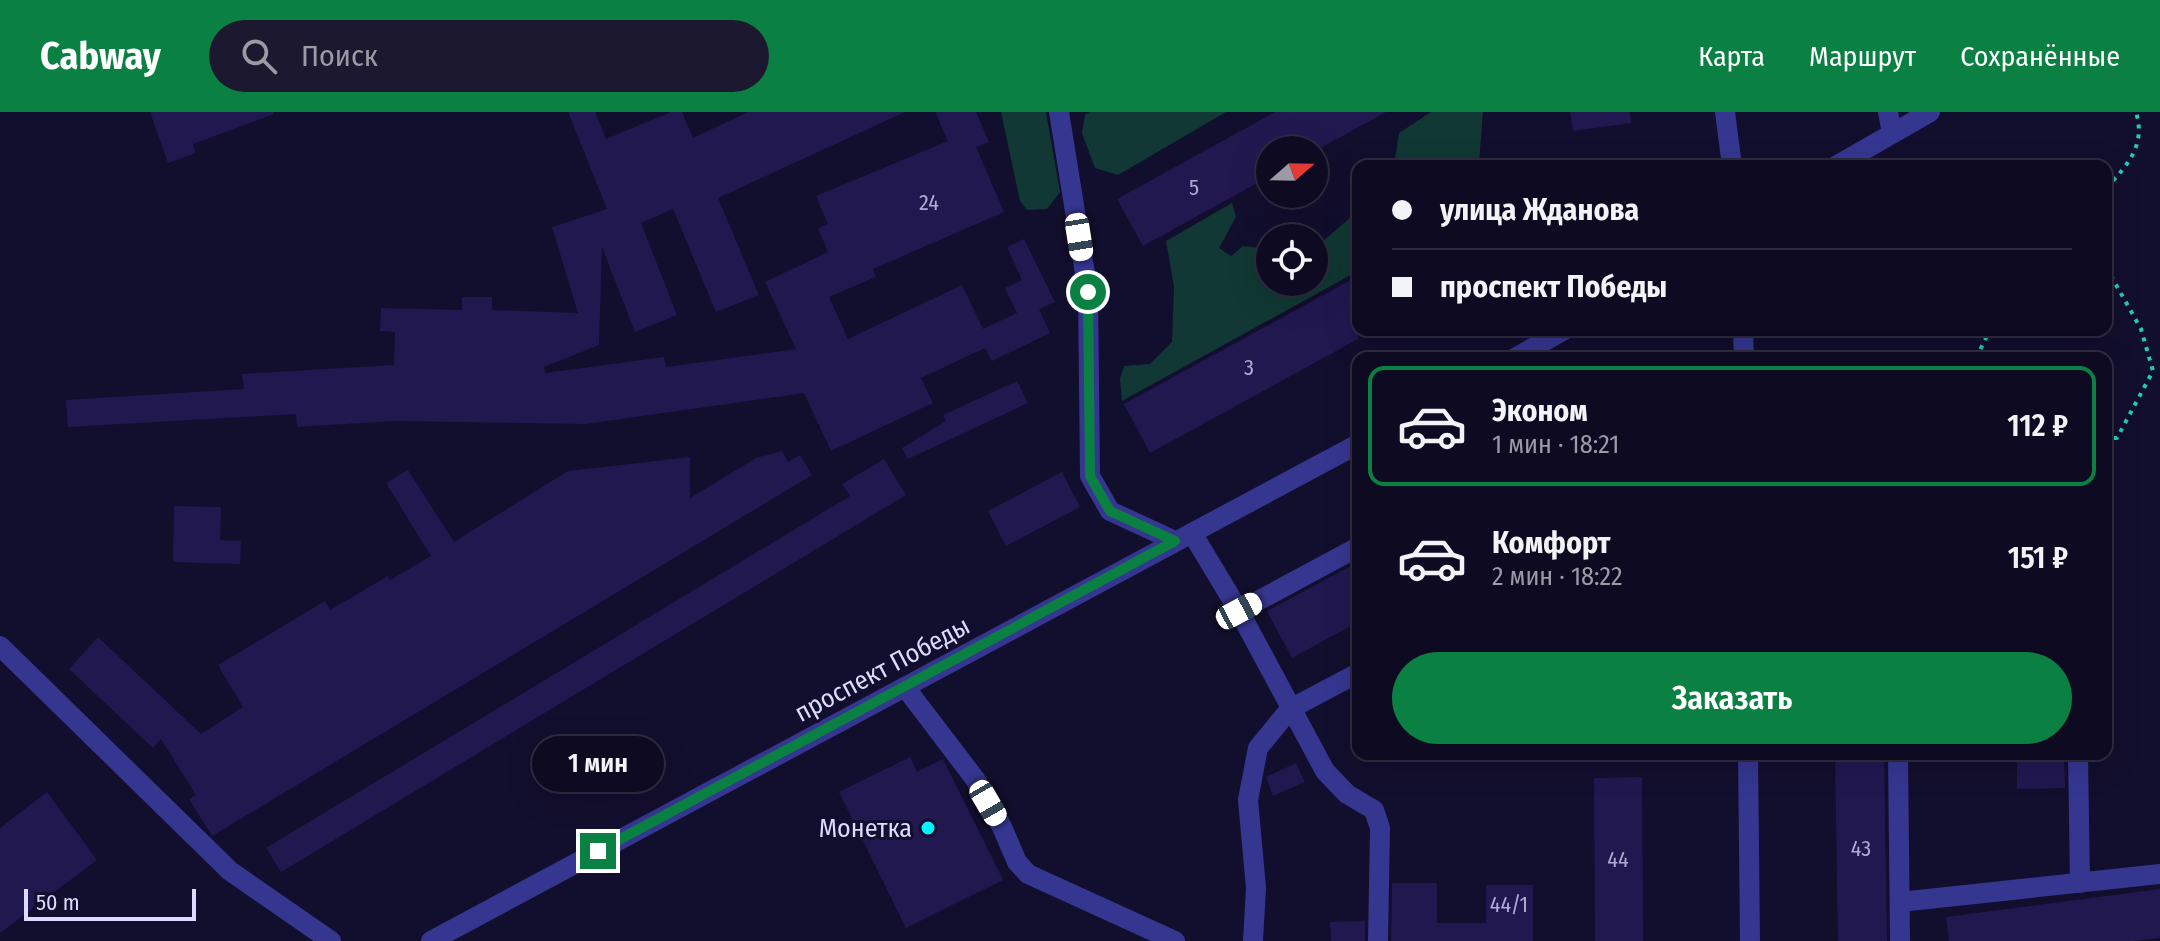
<!DOCTYPE html>
<html lang="ru">
<head>
<meta charset="utf-8">
<style>
  :root { --surface:#0e0a22; --page:#1c182f; --text:#f1f3f6; --muted:#9b9aa5; --line:#2e2b40; --accent:#0b8043 }
  body { margin:0; font-family:"Fira Sans Condensed",sans-serif; background:var(--page); color:var(--text); height:100vh; display:flex; flex-direction:column; font-size:30px; white-space:nowrap }
  * { box-sizing:border-box; margin:0 }
  p { font-size:26px; color:var(--muted) }
  .icon { flex:none; width:44px; height:44px; fill:none; stroke:currentColor; stroke-width:2; stroke-linecap:round; stroke-linejoin:round }
  .map { position:relative; flex:1; overflow:hidden }
  .panel { position:absolute; left:1352px; top:240px; width:760px; height:408px; display:flex; flex-direction:column; background:var(--surface); border-radius:16px; box-shadow:0 8px 32px #0002,0 0 0 2px var(--line) }
  .panel>* { flex:none }
  .banner { position:absolute; left:1352px; top:48px; width:760px; height:176px; border-radius:16px; box-shadow:0 8px 32px #0002,0 0 0 2px var(--line); display:grid; align-content:center; height:176px; padding:0 40px; background:var(--surface) }
  .needle { width:52px; rotate:70deg }
  .buttons { position:absolute; left:1256px; top:24px; display:grid; gap:16px }
  .buttons a { display:grid; place-items:center; width:72px; height:72px; border-radius:50%; background:var(--surface); box-shadow:0 8px 32px #0002,0 0 0 2px var(--line); font-size:40px }
  .scale { position:absolute; left:24px; bottom:20px; width:172px; box-sizing:border-box; padding-left:8px; border:4px solid #dddaff; border-top:0; font-size:22px; line-height:28px; white-space:nowrap; color:#dddaff; -webkit-text-stroke:6px #120e2d; paint-order:stroke }
  .end { position:absolute; width:36px; height:36px; margin:-18px; border:10px solid #0b8043; background:#fff; box-shadow:0 0 0 4px #fff }
  .from { border-radius:50% }
  .bubble { position:absolute; height:56px; border-radius:28px; background:var(--surface); box-shadow:0 8px 32px #0002,0 0 0 2px var(--line); font-size:26px; font-weight:600; line-height:56px; text-align:center }
  .car { position:absolute; width:24px; height:48px; margin:-24px -12px; border-radius:10px; box-shadow:0 0 6px 2px #0007; background:linear-gradient(#fff 24%,#345 0 40%,#fff 0 76%,#345 0 86%,#fff 0) }
  .banner b { display:flex; align-items:center; gap:28px; height:76px; font-size:30px }
  .banner b+b { border-top:2px solid var(--line) }
  .banner i { width:20px; height:20px; background:var(--text) }
  ul { padding:14px 0 0; list-style:none }
  li { display:flex; align-items:center; gap:24px; height:120px; margin:0 16px 12px; padding:0 24px; border:4px solid transparent; border-radius:16px }
  li div { flex:1 }
  li b { display:block; font-size:30px }
  li em { font-style:normal; font-weight:600 }
  li.selected { border-color:var(--accent) }
  li>.icon { width:72px; height:72px; stroke-width:1.5 }
  .primary-button { display:flex; gap:16px; margin-top:auto; padding:16px 40px }
  .primary-button a { flex:1; height:92px; border-radius:48px; background:var(--accent); color:#fff; font-size:32px; font-weight:600; line-height:92px; text-align:center }
  header { display:flex; align-items:center; gap:48px; box-sizing:border-box; height:112px; padding:0 40px; background:var(--accent); color:#fff }
  header strong { font-size:38px }
  nav { display:flex; gap:44px; margin-inline-start:auto; font-size:28px }
  .search { width:560px; height:72px; background:var(--page); display:flex; align-items:center; gap:20px; box-sizing:border-box; padding:0 28px; border-radius:44px; color:var(--muted); font-size:30px }
  .map>svg:first-child { display:block }
</style>
</head>
<body>
<header>
<strong>Cabway</strong>
<div class="search"><svg class="icon" aria-label="search" viewBox="0 0 24 24"><circle cx="10" cy="10" r="6"/><path d="M15 15l6 6"/></svg>Поиск</div>
<nav><a>Карта</a><a>Маршрут</a><a>Сохранённые</a></nav>
</header>
<div class="map">
<svg width="2160" height="829" viewBox="0 0 2160 829">
  <rect width="100%" height="100%" fill="#120e2d"/>
  <g fill="#113834">
    <polygon points="1001,0 1046,0 1060,80 1047,97 1027,98 1020,89"/>
    <polygon points="1090,0 1226,0 1118,63 1095,56 1082,21 1085,3"/>
    <polygon points="1431,0 1483,0 1479,50 1466,54 1399,54 1395,47 1399,21"/>
    <polygon points="1232,91 1236,105 1219,136 1231,144 1243,134 1270,137 1270,170 1314,170 1314,137 1358,99 1358,159 1122,289 1120,267 1124,254 1150,252 1172,230 1174,175 1166,129"/>
  </g>
  <g fill="#211850">
    <polygon points="150,0 273,0 274,2 193,32 196,41 168,51"/>
    <polygon points="568,0 595,0 606,27 671,0 682,0 693,26 748,0 905,0 718,86 759,183 716,200 673,97 641,111 677,203 635,220 602,135 599,233 544,255 545,261 664,245 666,255 796,237 765,170 828,140 818,116 828,112 816,84 948,29 935,0 976,0 989,30 976,35 1004,100 873,157 876,165 829,185 848,227 962,173 983,217 1017,201 1005,176 1022,168 1007,135 1024,127 1055,190 1039,197 1050,221 992,249 985,236 921,266 933,291 831,339 804,281 586,312 393,309 297,315 296,302 68,315 66,288 244,277 242,262 394,253 395,220 380,219 381,196 462,198 462,185 492,185 492,198 578,201 552,115 607,97"/>
    <polygon points="1275,0 1386,0 1317,38 1270,38 1270,64 1143,134 1117,87"/>
    <polygon points="1570,0 1630,0 1631,11 1573,19"/>
    <polygon points="1358,164 1358,227 1150,341 1124,292"/>
    <polygon points="1017,269 1028,291 908,347 902,336 946,309 943,303"/>
    <polygon points="782,339 788,350 800,343 812,363 212,724 189,687 196,683 161,627 153,636 69,557 98,525 201,622 243,595 218,553 325,489 330,498 388,464 390,468 431,444 386,371 408,358 454,430 568,359 690,345 690,386 756,346"/>
    <polygon points="884,347 906,383 281,760 266,736 850,384 842,372"/>
    <polygon points="1062,360 1080,395 1006,434 988,399"/>
    <polygon points="174,394 221,395 220,428 241,429 240,452 173,450"/>
    <polygon points="1358,450 1358,510 1292,546 1267,499"/>
    <polygon points="1835,642 1884,642 1887,829 1838,829"/>
    <polygon points="2017,642 2064,642 2065,676 2017,677"/>
    <polygon points="910,645 917,660 943,647 1003,768 906,816 839,680"/>
    <polygon points="1296,651 1305,670 1273,684 1266,665"/>
    <polygon points="1642,665 1643,829 1595,829 1594,666"/>
    <polygon points="47,680 97,748 0,821 0,716"/>
    <polygon points="1392,771 1437,771 1437,811 1486,811 1486,773 1533,773 1533,829 1391,829"/>
    <polygon points="2160,777 2160,826 2134,829 1949,829 1946,805"/>
    <polygon points="1365,809 1365,829 1331,829 1330,810"/>
  </g>
  <g fill="none" stroke-linecap="round" stroke-linejoin="round">
    <g stroke="#23cab8" stroke-width="4" stroke-dasharray="4 6" stroke-linecap="butt">
      <path d="M2106 76C2128 53 2146 33 2136 0"/>
      <polyline points="2106,155 2141,217 2153,259 2117,326 2106,326"/>
      <polyline points="1976,246 1990,218"/>
    </g>
    <g stroke="#353690" stroke-width="20">
      <polyline points="1059,0 1088,180 1090,364 1110,399 1175,429"/>
      <polyline points="1725,0 1732,54"/>
      <polyline points="1888,0 1892,21"/>
      <polyline points="1836,54 1930,0"/>
      <polyline points="1743,218 1744,246"/>
      <polyline points="1515,246 1564,218"/>
      <polyline points="1192,421 1239,499 1325,659 1347,682 1374,698 1380,716 1378,829"/>
      <polyline points="1239,499 1358,435"/>
      <polyline points="0,534 230,759 331,829"/>
      <polyline points="905,575 975,667 1002,715 1017,750 1028,762 1175,829"/>
      <polyline points="1748,642 1750,829"/>
      <polyline points="1898,642 1900,829"/>
      <polyline points="2078,642 2080,771"/>
      <polyline points="1900,790 2160,762"/>
      <polyline points="431,829 1358,332"/>
      <polyline points="1253,829 1256,776 1248,688 1258,636 1290,597 1358,561"/>
    </g>
  </g>
  <g fill="none" stroke-linecap="round" stroke-linejoin="round">
    <polyline stroke="#0b8043" stroke-width="10" points="598,739 1175,429 1110,399 1090,364 1088,180"/>
  </g>
  <circle fill="#06f2ff" stroke="#120e2d" stroke-width="3" cx="928" cy="716" r="8"/>
  <g text-anchor="middle" stroke-width="6" stroke-linejoin="round" paint-order="stroke">
    <g font-size="22" fill="#aeaad3">
      <text x="1194" y="83">5</text>
      <text x="929" y="98">24</text>
      <text x="1249" y="263">3</text>
      <text x="1861" y="744">43</text>
      <text x="1618" y="755">44</text>
      <text x="1509" y="800">44/1</text>
    </g>
    <g font-size="26" fill="#dddaff" stroke="#120e2d">
      <text transform="translate(882 557) rotate(-28)" y="9">проспект Победы</text>
    </g>
    <g font-size="26" fill="#dddaff" stroke="#120e2d" text-anchor="end">
      <text x="912" y="725">Монетка</text>
    </g>
  </g>
</svg>
<div class="buttons">
<a><svg class="needle" viewBox="-14 -14 28 28"><path d="M0-13l5 13h-10z" fill="#e53935"/><path d="M0 13l5-13h-10z" fill="#9b9aa5"/></svg></a>
<a><svg class="icon" aria-label="locate" viewBox="0 0 24 24"><circle cx="12" cy="12" r="6"/><path d="M12 2v4M12 18v4M2 12h4M18 12h4"/></svg></a>
</div>
<div class="scale">50 m</div>
<i class="end from" style="left:1088px;top:180px"></i>
<i class="end" style="left:598px;top:739px"></i>
<div class="bubble" style="left:532px;top:624px;width:132px">1 мин</div>
<i class="car" style="left:1079px;top:125px;rotate:171deg"></i>
<i class="car" style="left:1239px;top:499px;rotate:62deg"></i>
<i class="car" style="left:988px;top:691px;rotate:150deg"></i>
<div class="banner">
<b><i class="from"></i>улица Жданова</b>
<b><i></i>проспект Победы</b>
</div>
<section class="panel">
<ul>
<li class="selected"><svg class="icon" aria-label="car" viewBox="0 0 24 24"><path d="M5 17H2v-5l4-1 3-4h7l3 4 3 1v5h-3M9 17h6M6 11h13"/><circle cx="7" cy="17" r="2"/><circle cx="17" cy="17" r="2"/></svg><div><b>Эконом</b><p>1 мин · 18:21</p></div><em>112 ₽</em></li>
<li><svg class="icon" aria-label="car" viewBox="0 0 24 24"><path d="M5 17H2v-5l4-1 3-4h7l3 4 3 1v5h-3M9 17h6M6 11h13"/><circle cx="7" cy="17" r="2"/><circle cx="17" cy="17" r="2"/></svg><div><b>Комфорт</b><p>2 мин · 18:22</p></div><em>151 ₽</em></li>
</ul>
<div class="primary-button"><a>Заказать</a></div>
</section>
</div>
</body>
</html>
